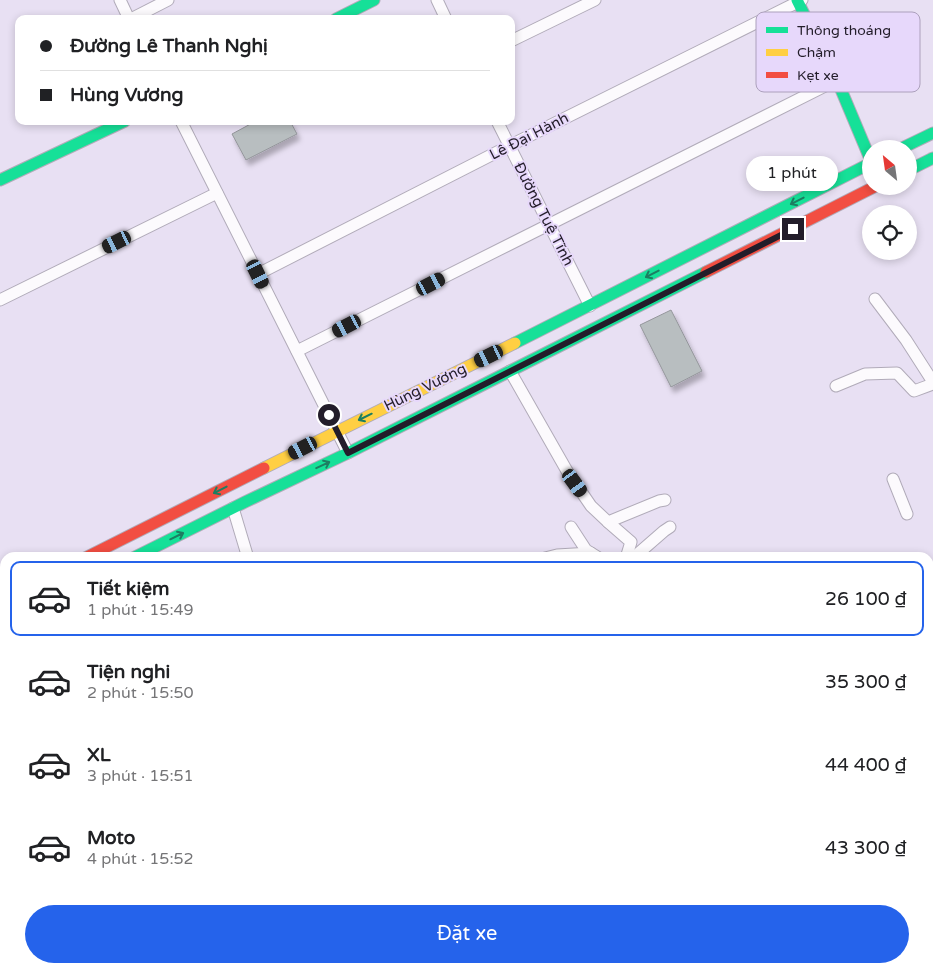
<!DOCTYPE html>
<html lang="vi">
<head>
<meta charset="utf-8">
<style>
  :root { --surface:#fff; --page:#f6f6f6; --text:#202124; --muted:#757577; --line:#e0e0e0; --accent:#2563eb }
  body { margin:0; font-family:"Varela Round",sans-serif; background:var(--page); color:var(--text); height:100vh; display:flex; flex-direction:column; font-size:19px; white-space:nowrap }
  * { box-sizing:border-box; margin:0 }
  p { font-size:16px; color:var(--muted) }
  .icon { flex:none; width:28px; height:28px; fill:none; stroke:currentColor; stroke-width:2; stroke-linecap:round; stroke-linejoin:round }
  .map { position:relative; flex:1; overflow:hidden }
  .details { position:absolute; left:0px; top:552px; width:934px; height:421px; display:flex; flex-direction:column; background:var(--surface); border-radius:15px 15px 0 0; box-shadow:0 2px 8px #0003 }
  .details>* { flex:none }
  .banner { position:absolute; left:15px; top:15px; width:500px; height:110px; border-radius:10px; box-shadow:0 2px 8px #0003; display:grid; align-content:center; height:110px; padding:0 25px; background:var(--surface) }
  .needle { width:32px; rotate:331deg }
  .tools { position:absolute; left:862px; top:140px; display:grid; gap:10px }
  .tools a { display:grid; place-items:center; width:55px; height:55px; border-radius:50%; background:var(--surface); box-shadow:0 2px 8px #0003; font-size:25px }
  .end { position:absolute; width:22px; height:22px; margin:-11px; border:6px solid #231d2a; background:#fff; box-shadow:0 0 0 2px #fff }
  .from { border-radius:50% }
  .bubble { position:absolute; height:35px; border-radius:18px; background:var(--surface); box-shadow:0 2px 8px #0003; font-size:16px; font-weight:600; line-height:35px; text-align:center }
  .car { position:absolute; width:15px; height:30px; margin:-15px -8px; border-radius:6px; box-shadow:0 0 4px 1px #0007; background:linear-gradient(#222 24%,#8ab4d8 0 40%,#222 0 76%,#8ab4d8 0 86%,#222 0) }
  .banner b { display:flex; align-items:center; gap:18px; height:48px; font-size:19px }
  .banner b+b { border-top:1px solid var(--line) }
  .banner i { width:12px; height:12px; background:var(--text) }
  ul { padding:9px 0 0; list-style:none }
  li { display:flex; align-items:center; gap:15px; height:75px; margin:0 10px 8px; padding:0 15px; border:2px solid transparent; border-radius:10px }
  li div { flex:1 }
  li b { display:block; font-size:19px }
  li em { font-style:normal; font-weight:600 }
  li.active { border-color:var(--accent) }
  li>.icon { width:45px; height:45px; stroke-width:1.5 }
  .action { display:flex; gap:10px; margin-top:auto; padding:10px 25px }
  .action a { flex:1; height:58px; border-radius:30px; background:var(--accent); color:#fff; font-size:20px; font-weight:600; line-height:58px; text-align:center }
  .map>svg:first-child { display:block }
</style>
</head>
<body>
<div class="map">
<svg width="933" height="973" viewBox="0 0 933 973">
  <defs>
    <filter id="shadow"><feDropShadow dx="3" dy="5.5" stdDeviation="2.5" flood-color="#0004"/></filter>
  </defs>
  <rect width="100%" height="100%" fill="#e8e0f3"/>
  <g fill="#b8bec0" stroke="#94969b" filter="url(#shadow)">
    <polygon points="256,121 290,121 297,134 246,160 232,134"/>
    <polygon points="671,310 702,371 671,387 640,325"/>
  </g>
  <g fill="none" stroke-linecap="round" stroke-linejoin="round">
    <defs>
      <g id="street">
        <polyline points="120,0 129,19"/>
        <polyline points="437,0 446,19"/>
        <polyline points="131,19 168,0"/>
        <polyline points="511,41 595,0"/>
        <polyline points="181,121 348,453"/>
        <polyline points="497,121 590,306"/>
        <polyline points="258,274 509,146 802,0"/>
        <polyline points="875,299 906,340 933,382"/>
        <polyline points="0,300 217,193"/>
        <polyline points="297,351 837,80"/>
        <polyline points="510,371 567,471 591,506 608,522 659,501 665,500"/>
        <polyline points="836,386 865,374 897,373 914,391 933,384"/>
        <polyline points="893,479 907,514"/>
        <polyline points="233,508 248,558"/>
        <polyline points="608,522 631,542 626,558"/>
        <polyline points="571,527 586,550 599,558"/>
        <polyline points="545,558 557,555 591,553"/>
        <polyline points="633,558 664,531 670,527"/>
        <polyline points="929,594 933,594"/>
        <polyline points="0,964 5,961"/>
        <polyline points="84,969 87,973"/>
        <polyline points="285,969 292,973"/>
        <polyline points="487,969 490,973"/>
        <polyline points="629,969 632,973"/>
        <polyline points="154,973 162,969"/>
        <polyline points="439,973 445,969"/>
        <polyline points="601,973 607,969"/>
      </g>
      <g id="fast">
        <polyline points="797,0 837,80 871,161"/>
        <polyline points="336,19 374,0"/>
        <polyline points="900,149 933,133"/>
        <polyline points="909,170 933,158"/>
        <polyline points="0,180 125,121"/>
        <polyline points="515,343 871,163"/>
        <polyline points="133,558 245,502 348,453 706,272"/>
        <polyline points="929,884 933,881"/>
        <polyline points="763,973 771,969"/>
      </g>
      <g id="slow">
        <polyline points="264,468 515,343"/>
        <polyline points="0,601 5,598"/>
        <polyline points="0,624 5,621"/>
      </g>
      <g id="jam">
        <polyline points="706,272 876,186"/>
        <polyline points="85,558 264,468"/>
      </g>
    </defs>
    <use href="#street" stroke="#b1abb9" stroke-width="13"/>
    <use href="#fast" stroke="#b1abb9" stroke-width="13"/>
    <use href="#slow" stroke="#b1abb9" stroke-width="13"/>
    <use href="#jam" stroke="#b1abb9" stroke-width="13"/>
    <use href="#street" stroke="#fcfafd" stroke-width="11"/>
    <use href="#fast" stroke="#16e098" stroke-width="11"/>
    <use href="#slow" stroke="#ffcf43" stroke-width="11"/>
    <use href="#jam" stroke="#f24e42" stroke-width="11"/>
  </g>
  <defs><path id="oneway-shaft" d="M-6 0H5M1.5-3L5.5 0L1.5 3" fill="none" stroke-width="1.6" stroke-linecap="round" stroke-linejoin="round" transform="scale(1.25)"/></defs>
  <g stroke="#1c7e61">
    <use href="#oneway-shaft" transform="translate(797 201) rotate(153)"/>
    <use href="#oneway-shaft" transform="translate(652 274) rotate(153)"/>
    <use href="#oneway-shaft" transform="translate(365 417) rotate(154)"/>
    <use href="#oneway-shaft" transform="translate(323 465) rotate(-25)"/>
    <use href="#oneway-shaft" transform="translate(220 490) rotate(153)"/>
    <use href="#oneway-shaft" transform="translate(177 536) rotate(-26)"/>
  </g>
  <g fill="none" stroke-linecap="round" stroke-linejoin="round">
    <polyline stroke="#231d2a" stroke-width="6" points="329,415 348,453 793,229"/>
  </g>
  <g text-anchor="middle" stroke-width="4" stroke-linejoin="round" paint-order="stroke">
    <g font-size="15" fill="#231d2a" stroke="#e7d8fb">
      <text transform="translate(529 136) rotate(-27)" y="5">Lê Đại Hành</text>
      <text transform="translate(544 214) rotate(63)" y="5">Đường Tuệ Tĩnh</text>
      <text transform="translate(425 387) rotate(-26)" y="5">Hùng Vương</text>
    </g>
  </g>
  <rect x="756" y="12" width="164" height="80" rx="8" fill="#e7d8fb" stroke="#aca0bc" stroke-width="1"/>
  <rect x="766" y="27" width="22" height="6" fill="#16e098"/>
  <rect x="766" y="49" width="22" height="7" fill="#ffcf43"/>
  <rect x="766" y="72" width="22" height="6" fill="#f24e42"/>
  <g font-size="14" fill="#231d2a">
    <text x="797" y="35">Thông thoáng</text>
    <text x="797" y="57">Chậm</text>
    <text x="797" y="80">Kẹt xe</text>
  </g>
</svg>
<div class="tools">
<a><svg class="needle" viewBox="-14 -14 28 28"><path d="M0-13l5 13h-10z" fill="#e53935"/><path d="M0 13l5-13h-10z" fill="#757577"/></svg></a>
<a><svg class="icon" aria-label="locate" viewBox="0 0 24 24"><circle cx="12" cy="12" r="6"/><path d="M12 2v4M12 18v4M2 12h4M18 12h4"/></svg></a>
</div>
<i class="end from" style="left:329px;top:415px"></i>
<i class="end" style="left:793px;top:229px"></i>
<div class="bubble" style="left:746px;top:156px;width:92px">1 phút</div>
<i class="car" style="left:117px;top:242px;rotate:244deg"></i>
<i class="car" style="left:258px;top:274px;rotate:154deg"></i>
<i class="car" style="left:431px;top:284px;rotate:63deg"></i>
<i class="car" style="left:347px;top:326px;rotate:243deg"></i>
<i class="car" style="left:489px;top:356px;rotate:244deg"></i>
<i class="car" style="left:303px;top:448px;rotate:243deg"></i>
<i class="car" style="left:575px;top:483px;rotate:144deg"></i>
<div class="banner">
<b><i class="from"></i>Đường Lê Thanh Nghị</b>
<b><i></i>Hùng Vương</b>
</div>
<section class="details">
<ul>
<li class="active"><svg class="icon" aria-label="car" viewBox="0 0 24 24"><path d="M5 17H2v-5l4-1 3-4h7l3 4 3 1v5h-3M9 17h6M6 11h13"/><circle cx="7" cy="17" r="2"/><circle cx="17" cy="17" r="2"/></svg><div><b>Tiết kiệm</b><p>1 phút · 15:49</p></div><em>26 100 ₫</em></li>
<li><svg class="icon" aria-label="car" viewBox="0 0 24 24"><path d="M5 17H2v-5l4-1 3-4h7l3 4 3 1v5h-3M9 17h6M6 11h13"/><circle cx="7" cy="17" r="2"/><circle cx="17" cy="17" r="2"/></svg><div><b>Tiện nghi</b><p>2 phút · 15:50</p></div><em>35 300 ₫</em></li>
<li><svg class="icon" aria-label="car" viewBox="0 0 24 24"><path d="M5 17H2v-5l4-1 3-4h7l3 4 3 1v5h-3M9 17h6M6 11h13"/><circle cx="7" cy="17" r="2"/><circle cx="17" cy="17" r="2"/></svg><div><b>XL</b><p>3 phút · 15:51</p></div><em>44 400 ₫</em></li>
<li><svg class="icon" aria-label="car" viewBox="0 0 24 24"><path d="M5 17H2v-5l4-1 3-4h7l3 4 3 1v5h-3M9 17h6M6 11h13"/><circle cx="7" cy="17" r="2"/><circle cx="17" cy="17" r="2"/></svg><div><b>Moto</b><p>4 phút · 15:52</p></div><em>43 300 ₫</em></li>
</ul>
<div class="action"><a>Đặt xe</a></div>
</section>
</div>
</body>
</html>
